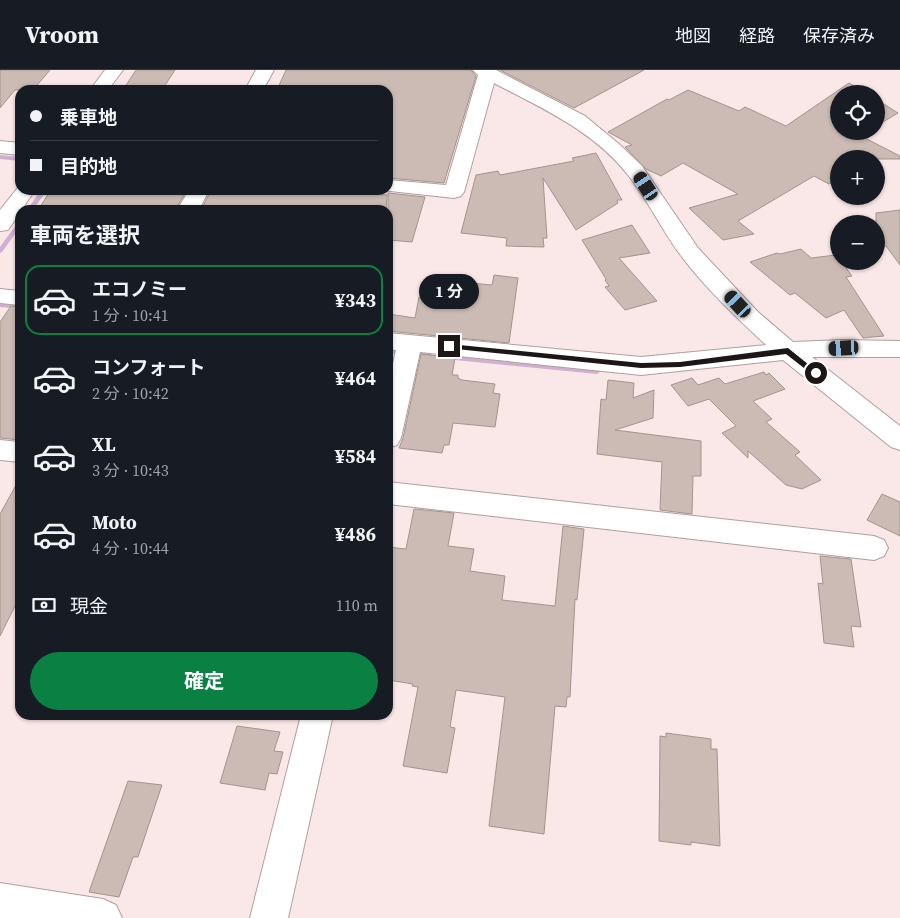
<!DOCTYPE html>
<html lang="ja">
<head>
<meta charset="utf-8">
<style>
  :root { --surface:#171b24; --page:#242831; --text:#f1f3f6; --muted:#9ea1a6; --line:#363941; --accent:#0b8043 }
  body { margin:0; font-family:"Source Serif 4","Noto Sans JP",serif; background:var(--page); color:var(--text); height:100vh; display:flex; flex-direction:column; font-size:19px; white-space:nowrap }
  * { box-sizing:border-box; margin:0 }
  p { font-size:16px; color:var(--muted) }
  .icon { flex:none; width:28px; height:28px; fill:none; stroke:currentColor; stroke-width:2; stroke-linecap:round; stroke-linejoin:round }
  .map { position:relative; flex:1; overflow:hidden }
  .drawer { position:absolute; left:15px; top:135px; width:378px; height:515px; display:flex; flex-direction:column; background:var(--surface); border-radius:15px; box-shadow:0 1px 4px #0004 }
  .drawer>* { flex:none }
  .guide { position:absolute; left:15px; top:15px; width:378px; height:110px; border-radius:15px; box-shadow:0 1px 4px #0004; display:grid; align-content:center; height:110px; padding:0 15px; background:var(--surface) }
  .tools { position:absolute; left:830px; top:15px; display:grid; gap:10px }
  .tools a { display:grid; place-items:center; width:55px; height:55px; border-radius:50%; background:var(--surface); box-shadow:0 1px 4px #0004; font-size:25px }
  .end { position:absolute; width:22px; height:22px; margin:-11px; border:6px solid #1c1616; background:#fff; box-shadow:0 0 0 2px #fff }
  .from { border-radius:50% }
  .bubble { position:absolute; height:35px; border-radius:18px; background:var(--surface); box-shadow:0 1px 4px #0004; font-size:16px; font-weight:700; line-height:35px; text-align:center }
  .car { position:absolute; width:15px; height:30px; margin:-15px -8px; border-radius:6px; box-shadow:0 0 4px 1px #0007; background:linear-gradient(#222 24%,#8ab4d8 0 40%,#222 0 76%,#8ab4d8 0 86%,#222 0) }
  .guide b { display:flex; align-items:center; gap:18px; height:48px; font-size:19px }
  .guide b+b { border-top:1px solid var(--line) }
  .guide i { width:12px; height:12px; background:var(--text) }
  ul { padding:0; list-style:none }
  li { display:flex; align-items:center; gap:15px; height:70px; margin:0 10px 8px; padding:0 5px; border:2px solid transparent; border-radius:15px }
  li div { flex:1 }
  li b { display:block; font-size:19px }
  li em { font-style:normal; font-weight:700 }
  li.current { border-color:var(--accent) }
  li>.icon { width:45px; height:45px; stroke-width:1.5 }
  h2 { padding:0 15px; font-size:22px; line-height:60px }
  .pay { display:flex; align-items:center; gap:12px; height:55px; padding:0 15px; font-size:19px }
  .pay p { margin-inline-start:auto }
  .action { display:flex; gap:10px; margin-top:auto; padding:10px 15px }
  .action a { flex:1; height:58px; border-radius:30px; background:var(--accent); color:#fff; font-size:20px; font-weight:700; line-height:58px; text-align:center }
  header { display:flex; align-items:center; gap:30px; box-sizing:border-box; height:70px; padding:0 25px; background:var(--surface); border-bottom:1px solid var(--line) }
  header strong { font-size:24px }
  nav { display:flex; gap:28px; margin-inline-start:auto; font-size:18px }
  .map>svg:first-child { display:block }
</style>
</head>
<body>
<header>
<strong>Vroom</strong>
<nav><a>地図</a><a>経路</a><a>保存済み</a></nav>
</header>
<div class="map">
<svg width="900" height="848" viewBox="0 0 900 848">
  <rect width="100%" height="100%" fill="#fae7e7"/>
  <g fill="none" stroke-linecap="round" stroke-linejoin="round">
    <g fill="#d0afd1" fill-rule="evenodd">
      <polygon points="0,85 20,87 20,91 0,89"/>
      <polygon points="41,120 47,120 33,140 27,140"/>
      <polygon points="20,151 20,157 2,182 0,183 0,177 18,152"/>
      <polygon points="0,233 20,235 20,239 0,237"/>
      <polygon points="388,279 431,284 434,286 431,288 388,283"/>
      <polygon points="443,285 597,300 600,302 597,304 445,289 443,289 442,287"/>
    </g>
  </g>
  <g fill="#cbbbb4" stroke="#a3948d">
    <polygon points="0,0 50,0 33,20 15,20 0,38"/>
    <polygon points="136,0 175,0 162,20 123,20"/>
    <polygon points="286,0 471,0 476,6 444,113 388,108 388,20 277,20"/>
    <polygon points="500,0 644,0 574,38"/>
    <polygon points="849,13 868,24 839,24 839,61 868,61 861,66 900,86 900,89 839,89 839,107 829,114 814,106 738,151 754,164 723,170 689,138 738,124 683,93 661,106 646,99 625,77 632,75 608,62 667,29 669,30 688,20 739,41 745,37 786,56"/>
    <polygon points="876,29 898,43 876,56"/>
    <polygon points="596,83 622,130 617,130 618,133 576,160 543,108 547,168 543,168 544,177 506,176 507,168 461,163 476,105 498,101 500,105 574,91 572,88"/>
    <polygon points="51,120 187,120 175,140 38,140"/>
    <polygon points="211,120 326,120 387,125 386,140 201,140"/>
    <polygon points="388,123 425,127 412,172 388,170"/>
    <polygon points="900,140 900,195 886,176 876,177 876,143"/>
    <polygon points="632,155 650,183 619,188 657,231 625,240 605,217 609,216 605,210 606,209 582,170"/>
    <polygon points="801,179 811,188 836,185 839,191 841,191 852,206 846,207 884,266 863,268 844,240 826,248 795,223 790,225 750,192 777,183 780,184"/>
    <polygon points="494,205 518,208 509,273 388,261 388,244 415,248 419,227 423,228 428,209 492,215"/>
    <polygon points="11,236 20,237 20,370 0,368 0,252"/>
    <polygon points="421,284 455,288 452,305 458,305 458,308 462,310 495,314 493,323 500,324 495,357 453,353 449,375 444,375 442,383 399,378 403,368"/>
    <polygon points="764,302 766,305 769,303 785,319 753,331 772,349 766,352 800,382 795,385 821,410 802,419 786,415 748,381 748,388 722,363 736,356 709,329 688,336 671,315 692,308 698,315 719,308 725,314"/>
    <polygon points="608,310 634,313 633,328 654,320 653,348 615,360 701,371 701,406 693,406 692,444 660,440 662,392 597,384 601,329 606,330"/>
    <polygon points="20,408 20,526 0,566 0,444"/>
    <polygon points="882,424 900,432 900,466 867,450"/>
    <polygon points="414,439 454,443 448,476 474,479 470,501 505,506 502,530 555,536 563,456 584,459 577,530 575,529 570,627 567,627 566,637 555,636 544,764 489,756 505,627 456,620 450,657 455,658 447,703 403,696 418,617 412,616 413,614 388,610 388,477 406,479"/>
    <polygon points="820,486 851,489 861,557 851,556 854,577 824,573 818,513 823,514"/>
    <polygon points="237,656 280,662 274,681 283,682 277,704 269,703 265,720 220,713"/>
    <polygon points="666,663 711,669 711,679 717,679 720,776 691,772 691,775 659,771 660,666 666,667"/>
    <polygon points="128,711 162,715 138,787 133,787 119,827 89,822"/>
  </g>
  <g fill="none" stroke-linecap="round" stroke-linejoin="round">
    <defs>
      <g id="minor">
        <polygon points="105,0 123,0 108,20 90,20"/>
        <polygon points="256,0 274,0 263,20 245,20"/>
        <path d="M473 0H496L585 46 619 74 642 96 698 178 758 242 793 272 843 270 900 271V287H812L900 356V380L891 377 783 290 641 305 420 282 401 368 397 375 388 378V316L396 280 388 279V263L641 287 766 275C738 249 705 218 682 187 662 161 648 130 628 105 594 61 541 38 494 13L464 122 461 126 454 128 381 120H388V110L446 115 478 5Z"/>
        <polygon points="0,71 20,73 20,85 0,83"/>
        <polygon points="20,115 20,120 35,120 8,160 0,161 0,140"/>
        <polygon points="189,120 209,120 199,140 177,140"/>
        <polygon points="0,219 20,221 20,235 0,233"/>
        <polygon points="0,370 20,372 20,392 0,390"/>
        <polygon points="388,412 874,466 884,470 888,478 884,486 874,490 388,434"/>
        <polygon points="301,645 333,645 288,848 250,848"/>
        <polygon points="0,813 103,829 116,835 122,848 0,848"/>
      </g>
    </defs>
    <use href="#minor" stroke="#b09f9f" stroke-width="2"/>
    <use href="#minor" fill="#fff" fill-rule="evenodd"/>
  </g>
  <polygon fill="#1c1616" points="449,274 641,293 680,292 788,278 819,303 813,305 786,284 680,297 641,298 446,278 445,276"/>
</svg>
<div class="tools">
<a><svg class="icon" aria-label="locate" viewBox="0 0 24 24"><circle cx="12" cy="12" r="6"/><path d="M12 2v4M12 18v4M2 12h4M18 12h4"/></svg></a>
<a>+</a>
<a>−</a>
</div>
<i class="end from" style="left:816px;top:303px"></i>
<i class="end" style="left:449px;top:276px"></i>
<div class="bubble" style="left:419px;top:204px;width:60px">1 分</div>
<i class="car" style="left:646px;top:116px;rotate:327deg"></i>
<i class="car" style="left:738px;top:234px;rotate:317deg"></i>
<i class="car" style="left:844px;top:278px;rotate:267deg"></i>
<div class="guide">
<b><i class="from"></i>乗車地</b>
<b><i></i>目的地</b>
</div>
<section class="drawer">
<h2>車両を選択</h2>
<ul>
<li class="current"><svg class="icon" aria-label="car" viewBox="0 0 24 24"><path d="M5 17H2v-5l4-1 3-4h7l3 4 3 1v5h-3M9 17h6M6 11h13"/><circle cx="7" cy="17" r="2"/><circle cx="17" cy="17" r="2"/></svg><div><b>エコノミー</b><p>1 分 · 10:41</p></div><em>¥343</em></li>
<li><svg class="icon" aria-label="car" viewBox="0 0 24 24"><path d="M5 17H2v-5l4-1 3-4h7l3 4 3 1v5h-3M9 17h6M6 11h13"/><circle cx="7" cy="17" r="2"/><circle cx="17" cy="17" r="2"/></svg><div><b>コンフォート</b><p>2 分 · 10:42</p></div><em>¥464</em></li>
<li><svg class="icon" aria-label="car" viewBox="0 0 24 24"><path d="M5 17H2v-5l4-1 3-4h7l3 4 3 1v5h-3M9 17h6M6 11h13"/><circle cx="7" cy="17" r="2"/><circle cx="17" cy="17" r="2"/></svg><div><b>XL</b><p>3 分 · 10:43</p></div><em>¥584</em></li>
<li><svg class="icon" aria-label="car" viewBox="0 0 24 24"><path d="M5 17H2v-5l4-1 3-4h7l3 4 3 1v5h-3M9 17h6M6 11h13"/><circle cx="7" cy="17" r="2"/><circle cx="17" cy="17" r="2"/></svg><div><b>Moto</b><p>4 分 · 10:44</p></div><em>¥486</em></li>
</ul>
<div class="pay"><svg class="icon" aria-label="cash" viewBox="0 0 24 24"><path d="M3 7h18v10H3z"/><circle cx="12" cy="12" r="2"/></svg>現金<p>110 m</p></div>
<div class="action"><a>確定</a></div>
</section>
</div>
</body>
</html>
